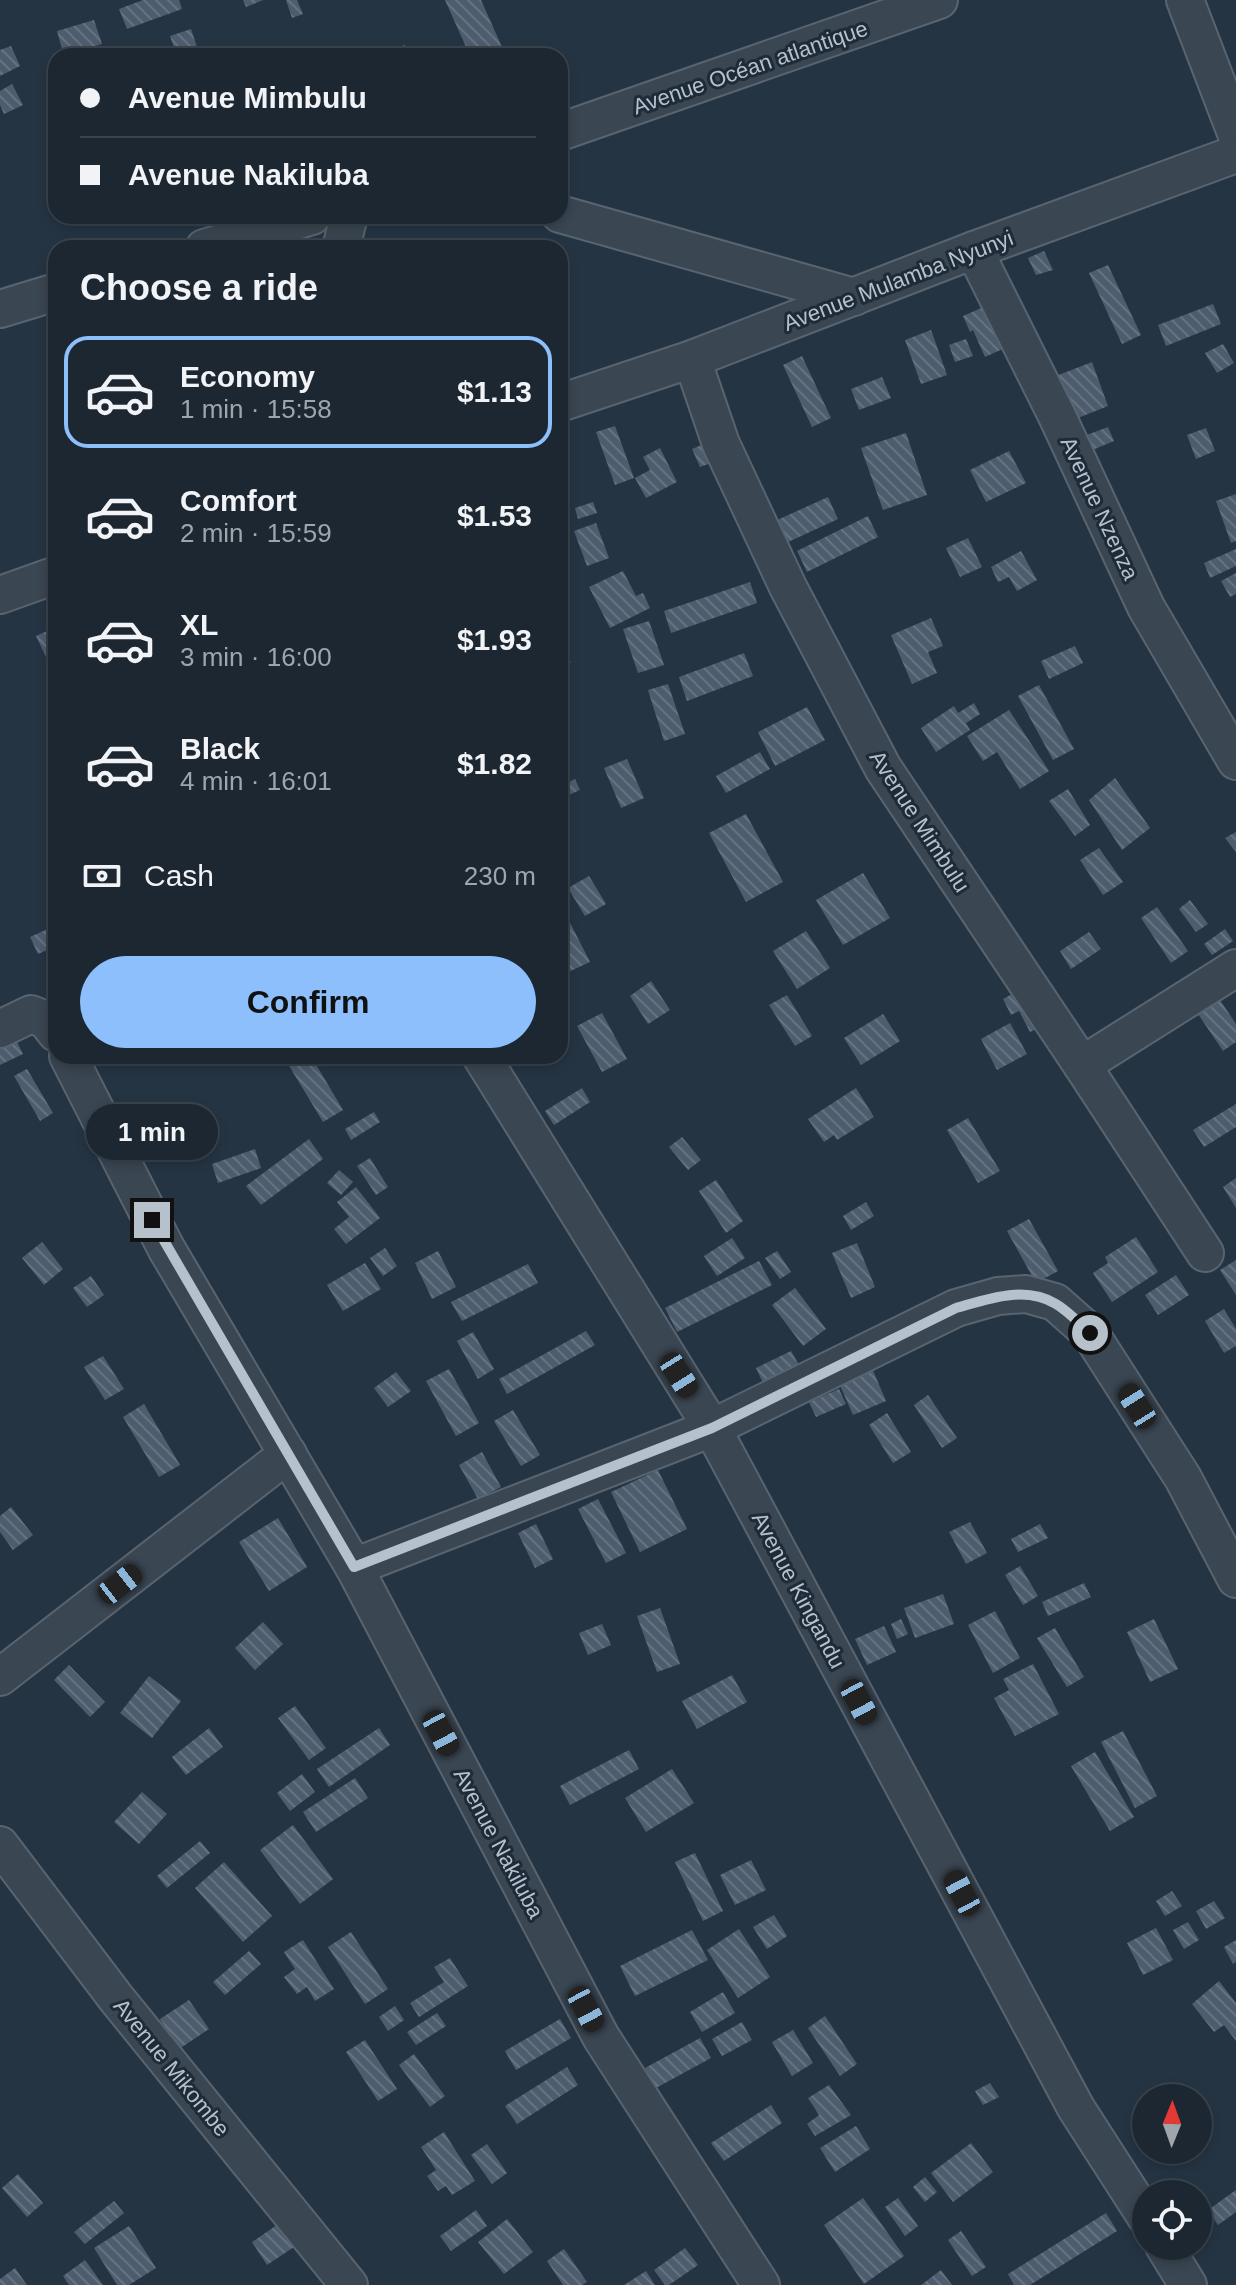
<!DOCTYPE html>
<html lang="en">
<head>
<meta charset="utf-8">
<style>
  :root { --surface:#1c2732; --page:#252f3a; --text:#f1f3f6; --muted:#a0a5ac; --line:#3a444d; --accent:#8cbffc }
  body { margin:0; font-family:Helvetica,sans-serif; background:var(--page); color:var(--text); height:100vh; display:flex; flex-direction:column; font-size:30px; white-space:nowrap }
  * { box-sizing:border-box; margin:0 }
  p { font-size:26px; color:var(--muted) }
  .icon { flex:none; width:44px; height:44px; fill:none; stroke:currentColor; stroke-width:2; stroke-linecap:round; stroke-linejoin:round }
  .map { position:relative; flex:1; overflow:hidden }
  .panel { position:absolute; left:48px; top:240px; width:520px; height:824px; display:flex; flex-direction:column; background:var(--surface); border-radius:24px; box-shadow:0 4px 12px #0003,0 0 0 2px var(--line) }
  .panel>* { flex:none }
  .banner { position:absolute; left:48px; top:48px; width:520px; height:176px; border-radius:24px; box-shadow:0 4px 12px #0003,0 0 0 2px var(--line); display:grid; align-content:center; height:176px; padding:0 32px; background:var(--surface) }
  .needle { width:52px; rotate:1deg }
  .buttons { position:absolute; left:1132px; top:2084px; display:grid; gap:16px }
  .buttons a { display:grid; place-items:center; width:80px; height:80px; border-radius:50%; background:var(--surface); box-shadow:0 4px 12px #0003,0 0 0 2px var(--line); font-size:40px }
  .end { position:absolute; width:36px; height:36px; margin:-18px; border:10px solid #b7c1cc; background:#111; box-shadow:0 0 0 4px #111 }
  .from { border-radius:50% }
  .bubble { position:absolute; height:56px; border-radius:28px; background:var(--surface); box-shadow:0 4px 12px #0003,0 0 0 2px var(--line); font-size:26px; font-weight:600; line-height:56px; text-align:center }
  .car { position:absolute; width:24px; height:48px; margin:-24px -12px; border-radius:10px; box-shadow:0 0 6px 2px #0007; background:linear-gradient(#222 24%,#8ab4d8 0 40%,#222 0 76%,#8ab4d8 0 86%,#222 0) }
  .banner b { display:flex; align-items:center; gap:28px; height:76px; font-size:30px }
  .banner b+b { border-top:2px solid var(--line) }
  .banner i { width:20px; height:20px; background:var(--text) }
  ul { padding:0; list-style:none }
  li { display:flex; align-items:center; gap:24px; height:112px; margin:0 16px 12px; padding:0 16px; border:4px solid transparent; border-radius:24px }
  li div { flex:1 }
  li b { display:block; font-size:30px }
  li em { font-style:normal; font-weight:600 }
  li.selected { border-color:var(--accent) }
  li>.icon { width:72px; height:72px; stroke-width:1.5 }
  h2 { padding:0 32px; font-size:36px; line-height:96px }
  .pay { display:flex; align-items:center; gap:20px; height:88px; padding:0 32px; font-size:30px }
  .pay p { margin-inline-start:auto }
  .cta { display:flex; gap:16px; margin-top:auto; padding:16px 32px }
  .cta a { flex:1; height:92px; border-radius:48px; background:var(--accent); color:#111; font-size:32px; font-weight:600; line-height:92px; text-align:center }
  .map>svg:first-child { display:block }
</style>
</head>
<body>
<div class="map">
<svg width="1236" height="2285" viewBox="0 0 1236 2285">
  <defs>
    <pattern id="building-back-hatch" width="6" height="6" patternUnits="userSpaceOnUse" patternTransform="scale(2)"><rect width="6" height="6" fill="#4e5d6e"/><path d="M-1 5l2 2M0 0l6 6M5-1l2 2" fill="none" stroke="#657282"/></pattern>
  </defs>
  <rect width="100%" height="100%" fill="#253443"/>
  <g fill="url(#building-back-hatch)">
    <polygon points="143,0 179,0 182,9 127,29 119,9"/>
    <polygon points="243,0 263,0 246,7"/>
    <polygon points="286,0 297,0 303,14 292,18"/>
    <polygon points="445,0 481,0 506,56 470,56"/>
    <polygon points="94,20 102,44 64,56 57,31"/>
    <polygon points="191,29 200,56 177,56 170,36"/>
    <polygon points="405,45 408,56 373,56 373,55"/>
    <polygon points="11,46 20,66 0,76 0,50"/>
    <polygon points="12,84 23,105 4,114 0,105 0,91"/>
    <polygon points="1044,251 1053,270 1036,275 1028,258"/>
    <polygon points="1108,265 1141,335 1122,344 1089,273"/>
    <polygon points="997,301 1016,343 985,357 973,330 970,332 963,316"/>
    <polygon points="1213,304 1221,324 1166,346 1158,325"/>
    <polygon points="931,330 947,375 921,384 905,340"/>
    <polygon points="966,339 973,356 955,362 949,345"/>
    <polygon points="1223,344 1234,363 1217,373 1205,353"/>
    <polygon points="802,356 831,418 812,427 783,365"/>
    <polygon points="1092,362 1108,406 1073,420 1056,376"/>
    <polygon points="882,377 891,398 859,410 851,389"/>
    <polygon points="615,426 634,478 615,485 596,432"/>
    <polygon points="1108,427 1114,441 1090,451 1084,436"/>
    <polygon points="1206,428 1215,451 1196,459 1187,435"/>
    <polygon points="906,433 927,495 883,510 861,448"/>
    <polygon points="704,444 711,463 700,467 692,449"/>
    <polygon points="660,448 677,482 646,498 635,478 650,470 643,457"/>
    <polygon points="1009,451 1026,483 986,502 970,470"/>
    <polygon points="560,479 570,503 560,507"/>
    <polygon points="1236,494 1236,541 1231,543 1216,501"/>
    <polygon points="828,497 838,519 786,543 775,521"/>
    <polygon points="593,502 597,513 578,519 575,508"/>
    <polygon points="868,516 878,537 807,572 797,551"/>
    <polygon points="596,523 609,558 587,566 574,531"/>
    <polygon points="968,538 982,567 960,577 946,548"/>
    <polygon points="1236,549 1236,566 1210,578 1204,563"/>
    <polygon points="1021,551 1037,580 1017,591 1009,577 998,582 991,567"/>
    <polygon points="623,571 636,596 643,593 650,608 610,628 589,587"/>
    <polygon points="1236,573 1236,594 1230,597 1221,581"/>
    <polygon points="750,582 757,603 671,633 664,611"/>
    <polygon points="931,618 943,646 928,652 937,673 912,684 891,635"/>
    <polygon points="649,621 664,665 638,673 623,629"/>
    <polygon points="56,627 56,678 36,636"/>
    <polygon points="1075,646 1083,663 1049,679 1041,661"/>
    <polygon points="563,650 571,662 560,670 560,653"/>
    <polygon points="744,653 753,676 687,701 679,677"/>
    <polygon points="668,684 685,734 664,741 648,690"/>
    <polygon points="1039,685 1074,749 1053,760 1018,696"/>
    <polygon points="974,703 980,714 966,723 970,730 936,752 921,728 954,706 958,713"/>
    <polygon points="807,707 825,740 775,766 758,732"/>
    <polygon points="1009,710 1049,771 1020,789 997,752 983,761 967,736"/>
    <polygon points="760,752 770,769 726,793 716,776"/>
    <polygon points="627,759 644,798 621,808 604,768"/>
    <polygon points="1115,778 1150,828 1122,850 1089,800"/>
    <polygon points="575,779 580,790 560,799 560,786"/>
    <polygon points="1068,789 1090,825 1075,836 1049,801"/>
    <polygon points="746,814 783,882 746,902 709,833"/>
    <polygon points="1236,832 1236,852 1225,838"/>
    <polygon points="1099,848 1123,882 1103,895 1080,860"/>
    <polygon points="863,873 890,918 843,945 816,900"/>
    <polygon points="589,876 606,904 585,916 568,888"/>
    <polygon points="1190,900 1208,924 1196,932 1179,909"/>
    <polygon points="560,903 590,962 562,975 560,972"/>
    <polygon points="1157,907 1188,951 1171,963 1141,918"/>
    <polygon points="52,927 56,936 56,946 38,954 30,937"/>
    <polygon points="1225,929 1233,941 1212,955 1204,944"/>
    <polygon points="806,931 830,968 797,989 773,951"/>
    <polygon points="1089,932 1101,949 1071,969 1060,951"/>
    <polygon points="651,981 670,1010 648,1024 630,996"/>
    <polygon points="1021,989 1041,1027 1030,1032 1019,1011 1011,1015 1003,999"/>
    <polygon points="1216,994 1236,1024 1236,1042 1223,1051 1194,1008"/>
    <polygon points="787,995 812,1036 795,1046 769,1005"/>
    <polygon points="602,1013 627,1059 602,1072 577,1026"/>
    <polygon points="883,1014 900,1041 861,1065 844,1038"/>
    <polygon points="1010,1023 1027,1054 997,1070 981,1039"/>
    <polygon points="14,1036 23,1054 0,1065 0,1043"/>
    <polygon points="302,1056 311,1056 343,1110 323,1122 288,1064"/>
    <polygon points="27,1069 53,1113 40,1121 14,1076"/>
    <polygon points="582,1088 590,1102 554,1125 545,1111"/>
    <polygon points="856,1088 874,1117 837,1140 834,1135 824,1142 808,1119"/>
    <polygon points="1236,1104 1236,1127 1204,1147 1193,1130"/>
    <polygon points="374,1112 380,1122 351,1140 345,1129"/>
    <polygon points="968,1118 1000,1171 978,1183 947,1130"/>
    <polygon points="682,1137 701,1160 688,1170 669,1147"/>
    <polygon points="309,1139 323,1159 261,1205 246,1186"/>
    <polygon points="255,1149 261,1168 218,1183 212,1164"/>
    <polygon points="370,1158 388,1187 376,1195 357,1166"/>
    <polygon points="339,1170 353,1182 341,1195 327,1183"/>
    <polygon points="1236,1178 1236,1208 1223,1187"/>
    <polygon points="716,1180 743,1221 726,1233 699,1191"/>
    <polygon points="356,1187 380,1218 346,1244 334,1229 349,1217 337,1202"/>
    <polygon points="866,1202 874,1216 851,1230 843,1216"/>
    <polygon points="1029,1219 1058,1271 1036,1283 1007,1231"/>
    <polygon points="1136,1237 1158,1272 1112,1302 1093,1273 1108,1263 1105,1257"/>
    <polygon points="732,1238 745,1258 717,1276 704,1256"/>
    <polygon points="42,1242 63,1269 44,1285 22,1258"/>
    <polygon points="857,1243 875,1287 851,1298 832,1253"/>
    <polygon points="385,1248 397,1266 383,1276 370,1258"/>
    <polygon points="438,1251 456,1287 432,1299 415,1263"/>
    <polygon points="777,1251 791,1272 780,1279 765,1258"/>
    <polygon points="1236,1260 1236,1295 1220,1270"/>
    <polygon points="759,1261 772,1285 677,1332 665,1308"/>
    <polygon points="365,1263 381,1289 343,1311 327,1285"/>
    <polygon points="528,1264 538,1283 462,1321 451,1302"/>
    <polygon points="1176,1275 1189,1295 1158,1315 1145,1295"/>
    <polygon points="91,1276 104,1295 87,1307 73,1288"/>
    <polygon points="795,1288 826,1329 803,1346 772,1305"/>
    <polygon points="1224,1309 1236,1329 1236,1346 1224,1353 1205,1321"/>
    <polygon points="586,1331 595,1345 507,1394 499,1379"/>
    <polygon points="473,1332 494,1369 478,1379 457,1341"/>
    <polygon points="791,1351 799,1365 763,1383 756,1368"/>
    <polygon points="103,1356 124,1389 105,1400 84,1367"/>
    <polygon points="872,1368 886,1401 853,1415 838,1381"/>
    <polygon points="449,1369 479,1423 456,1436 426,1381"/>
    <polygon points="396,1372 411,1391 388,1407 374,1388"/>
    <polygon points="839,1389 846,1404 816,1417 809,1402"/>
    <polygon points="928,1395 957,1438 942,1448 914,1405"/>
    <polygon points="144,1404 180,1465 159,1477 123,1417"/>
    <polygon points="513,1410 540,1455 521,1466 494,1421"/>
    <polygon points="887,1413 911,1452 893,1463 869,1425"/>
    <polygon points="482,1452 501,1487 478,1499 459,1465"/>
    <polygon points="658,1470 687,1529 640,1552 611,1492"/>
    <polygon points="598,1499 626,1553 606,1563 578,1509"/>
    <polygon points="11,1507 33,1535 13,1550 0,1532 0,1516"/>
    <polygon points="278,1518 307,1567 269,1591 239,1542"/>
    <polygon points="970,1522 987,1553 966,1564 949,1532"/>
    <polygon points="536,1524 553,1559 535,1568 518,1533"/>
    <polygon points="1040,1524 1048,1538 1018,1552 1011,1539"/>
    <polygon points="1020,1566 1038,1596 1023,1605 1005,1575"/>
    <polygon points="1084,1583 1091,1597 1048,1616 1042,1602"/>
    <polygon points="943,1594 954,1624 915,1638 904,1608"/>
    <polygon points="660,1608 680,1664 657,1672 637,1616"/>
    <polygon points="995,1611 1020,1658 993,1673 968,1625"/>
    <polygon points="901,1619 908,1634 897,1639 891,1624"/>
    <polygon points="1154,1619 1178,1669 1150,1682 1127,1632"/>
    <polygon points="263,1622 283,1644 255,1670 235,1648"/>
    <polygon points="602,1624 611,1645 588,1655 579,1633"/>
    <polygon points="884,1626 896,1652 867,1665 855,1639"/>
    <polygon points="1055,1628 1084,1677 1067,1687 1037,1638"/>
    <polygon points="1033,1664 1059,1714 1015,1736 994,1698 1009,1690 1003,1679"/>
    <polygon points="69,1665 105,1702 90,1717 54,1680"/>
    <polygon points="732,1675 747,1702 697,1729 682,1701"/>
    <polygon points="149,1676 181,1701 152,1738 120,1713"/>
    <polygon points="295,1706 326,1748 309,1760 278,1718"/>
    <polygon points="209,1728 223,1747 186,1775 172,1757"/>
    <polygon points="379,1728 390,1745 329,1787 317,1769"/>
    <polygon points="1123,1731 1157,1796 1135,1808 1101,1742"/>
    <polygon points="629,1750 639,1769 570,1805 560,1786"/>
    <polygon points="1095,1752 1134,1817 1110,1831 1071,1766"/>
    <polygon points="672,1769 694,1803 646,1832 625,1798"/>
    <polygon points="302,1774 315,1792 290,1811 277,1793"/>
    <polygon points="355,1778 368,1798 316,1832 303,1812"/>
    <polygon points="142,1792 167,1814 139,1844 114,1822"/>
    <polygon points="293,1825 333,1879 300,1904 260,1850"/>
    <polygon points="200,1841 210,1853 167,1888 157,1876"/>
    <polygon points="695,1853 723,1911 703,1921 675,1862"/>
    <polygon points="751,1860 766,1890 735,1905 720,1875"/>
    <polygon points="224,1862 272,1916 243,1942 195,1888"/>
    <polygon points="1172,1891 1182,1906 1165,1916 1156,1901"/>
    <polygon points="1214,1901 1225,1918 1206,1929 1196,1911"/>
    <polygon points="774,1915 787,1936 767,1949 753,1927"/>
    <polygon points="1188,1922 1199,1940 1184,1949 1173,1930"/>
    <polygon points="1156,1928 1173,1960 1143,1975 1127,1943"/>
    <polygon points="739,1929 770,1977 738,1998 707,1950"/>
    <polygon points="692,1930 708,1960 635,1996 620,1966"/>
    <polygon points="351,1932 388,1989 365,2004 328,1947"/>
    <polygon points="303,1940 334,1989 315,2001 307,1987 297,1994 284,1977 295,1969 284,1952"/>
    <polygon points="1236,1940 1236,1962 1233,1964 1224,1947"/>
    <polygon points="249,1951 261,1964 225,1995 213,1982"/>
    <polygon points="450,1958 468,1986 419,2017 410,2003 444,1982 434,1967"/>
    <polygon points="1219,1981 1236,2003 1236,2041 1224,2025 1214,2032 1192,2004"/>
    <polygon points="723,1992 735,2013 702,2032 690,2012"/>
    <polygon points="189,2000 209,2029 179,2049 160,2019"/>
    <polygon points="395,2006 404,2020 388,2031 379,2017"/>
    <polygon points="437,2013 446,2026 416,2045 407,2032"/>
    <polygon points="825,2016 857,2064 840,2076 808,2028"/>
    <polygon points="560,2019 571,2038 516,2070 505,2051"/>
    <polygon points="742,2022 752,2040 722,2056 712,2039"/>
    <polygon points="793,2030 813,2063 792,2076 772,2042"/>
    <polygon points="700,2038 711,2058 656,2088 645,2068"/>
    <polygon points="365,2040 397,2089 378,2101 346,2052"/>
    <polygon points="414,2054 445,2096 430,2107 399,2065"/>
    <polygon points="567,2067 578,2085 517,2124 505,2106"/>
    <polygon points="990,2083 999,2097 983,2105 975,2091"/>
    <polygon points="829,2085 851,2115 815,2136 807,2124 819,2115 808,2098"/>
    <polygon points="771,2105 782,2123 724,2161 711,2143"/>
    <polygon points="856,2126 870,2149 835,2172 820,2148"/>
    <polygon points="444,2132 475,2181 452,2195 446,2186 438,2191 427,2176 436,2170 421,2147"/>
    <polygon points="971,2143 993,2172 953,2202 931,2173"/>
    <polygon points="487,2144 507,2173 492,2184 471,2155"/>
    <polygon points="18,2174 43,2203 27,2217 2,2188"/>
    <polygon points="925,2177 937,2192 925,2202 913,2187"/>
    <polygon points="1236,2190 1236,2212 1218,2225 1208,2210"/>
    <polygon points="863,2198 904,2256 864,2284 824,2225"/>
    <polygon points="898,2198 918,2226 905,2236 885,2207"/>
    <polygon points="114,2201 124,2213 85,2244 74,2232"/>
    <polygon points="476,2210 487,2226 451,2251 440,2236"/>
    <polygon points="1106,2213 1117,2231 1030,2285 1014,2285 1008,2274"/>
    <polygon points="287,2218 303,2241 267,2265 252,2242"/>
    <polygon points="507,2219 533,2252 504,2274 478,2242"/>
    <polygon points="129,2226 156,2268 129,2285 117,2285 94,2248"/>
    <polygon points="961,2231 986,2267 972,2276 948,2240"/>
    <polygon points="685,2248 698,2265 669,2285 665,2285 654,2270"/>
    <polygon points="564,2249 587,2282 582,2285 563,2285 547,2261"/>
    <polygon points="85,2260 103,2285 69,2285 63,2276"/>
    <polygon points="15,2268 27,2285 0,2285 0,2279"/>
    <polygon points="941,2270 952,2285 921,2285"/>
    <polygon points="646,2271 655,2285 624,2285"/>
  </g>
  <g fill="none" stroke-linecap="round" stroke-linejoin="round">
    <defs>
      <g id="minor">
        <polyline points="1185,0 1236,133"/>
        <polyline points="560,132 939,0"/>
        <polyline points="560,214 854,297"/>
        <polyline points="204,248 312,216"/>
        <polyline points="341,248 349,216"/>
        <polyline points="974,250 1057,416 1146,607 1236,761"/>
        <polyline points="0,309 56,292"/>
        <polyline points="692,359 721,444 788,587 883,768 1082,1065 1205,1253"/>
        <polyline points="560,403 692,359 974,250 1236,154"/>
        <polyline points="0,595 56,575"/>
        <polyline points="0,1029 31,1014 46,1020 56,1033"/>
        <polyline points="68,1056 166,1248 354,1567 601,2037 761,2285"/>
        <polyline points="481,1056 712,1428 1076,2108 1146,2217"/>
        <polyline points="1082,1065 1236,968"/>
        <polyline points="354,1567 712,1428 956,1308 998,1296 1026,1294 1055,1302 1090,1333 1183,1478 1236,1579"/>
        <polyline points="0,1677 288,1454"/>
        <polyline points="0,1845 116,1998 349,2285"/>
        <polyline points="1164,2246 1188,2285"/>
      </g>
    </defs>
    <use href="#minor" stroke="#586470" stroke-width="40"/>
    <use href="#minor" stroke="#3a4652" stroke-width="36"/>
  </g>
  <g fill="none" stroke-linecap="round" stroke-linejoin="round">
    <path stroke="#b7c1cc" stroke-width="10" d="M152 1220 354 1567 712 1428 956 1308C988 1299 1025 1285 1056 1304 1068 1311 1079 1323 1090 1333"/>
  </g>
  <g text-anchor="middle" stroke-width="6" stroke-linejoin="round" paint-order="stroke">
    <g font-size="22" fill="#b7c1cc" stroke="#1e2b38">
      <text transform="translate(750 67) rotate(-19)" y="8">Avenue Océan atlantique</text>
      <text transform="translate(898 280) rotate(-21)" y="8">Avenue Mulamba Nyunyi</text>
      <text transform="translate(1100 508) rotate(65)" y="8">Avenue Nzenza</text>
      <text transform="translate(920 821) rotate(57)" y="8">Avenue Mimbulu</text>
      <text transform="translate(799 1590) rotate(62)" y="8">Avenue Kingandu</text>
      <text transform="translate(499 1843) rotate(62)" y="8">Avenue Nakiluba</text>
      <text transform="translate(172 2067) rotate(51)" y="8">Avenue Mikombe</text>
    </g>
  </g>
</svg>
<div class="buttons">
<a><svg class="needle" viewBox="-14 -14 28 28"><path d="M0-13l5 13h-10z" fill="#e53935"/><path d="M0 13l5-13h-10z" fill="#a0a5ac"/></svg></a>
<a><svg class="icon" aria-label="locate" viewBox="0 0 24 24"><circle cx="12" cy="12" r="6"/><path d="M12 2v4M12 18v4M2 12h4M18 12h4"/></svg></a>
</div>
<i class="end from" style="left:1090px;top:1333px"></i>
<i class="end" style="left:152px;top:1220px"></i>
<div class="bubble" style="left:86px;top:1104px;width:132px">1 min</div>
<i class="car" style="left:679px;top:1375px;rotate:148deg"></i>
<i class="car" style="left:1137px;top:1406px;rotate:328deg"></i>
<i class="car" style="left:120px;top:1584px;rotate:52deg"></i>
<i class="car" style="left:859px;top:1702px;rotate:152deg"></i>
<i class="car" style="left:441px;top:1733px;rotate:152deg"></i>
<i class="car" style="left:962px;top:1893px;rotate:332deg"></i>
<i class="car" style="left:586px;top:2009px;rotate:152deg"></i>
<div class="banner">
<b><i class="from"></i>Avenue Mimbulu</b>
<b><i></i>Avenue Nakiluba</b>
</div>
<section class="panel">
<h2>Choose a ride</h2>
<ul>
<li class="selected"><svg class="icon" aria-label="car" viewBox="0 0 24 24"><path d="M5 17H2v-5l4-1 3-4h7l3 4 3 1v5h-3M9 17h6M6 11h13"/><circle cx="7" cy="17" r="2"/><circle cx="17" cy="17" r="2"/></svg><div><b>Economy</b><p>1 min · 15:58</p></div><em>$1.13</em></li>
<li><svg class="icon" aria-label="car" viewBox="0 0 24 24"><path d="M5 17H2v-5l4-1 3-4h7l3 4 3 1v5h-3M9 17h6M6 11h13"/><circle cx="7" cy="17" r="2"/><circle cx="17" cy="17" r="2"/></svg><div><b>Comfort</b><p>2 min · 15:59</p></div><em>$1.53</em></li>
<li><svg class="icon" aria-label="car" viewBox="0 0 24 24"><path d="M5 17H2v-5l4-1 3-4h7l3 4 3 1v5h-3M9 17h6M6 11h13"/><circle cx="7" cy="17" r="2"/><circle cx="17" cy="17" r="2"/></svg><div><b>XL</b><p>3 min · 16:00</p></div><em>$1.93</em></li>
<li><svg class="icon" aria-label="car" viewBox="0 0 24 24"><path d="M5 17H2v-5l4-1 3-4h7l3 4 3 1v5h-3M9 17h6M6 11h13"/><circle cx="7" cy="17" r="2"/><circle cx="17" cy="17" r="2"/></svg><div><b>Black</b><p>4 min · 16:01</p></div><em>$1.82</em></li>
</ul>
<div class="pay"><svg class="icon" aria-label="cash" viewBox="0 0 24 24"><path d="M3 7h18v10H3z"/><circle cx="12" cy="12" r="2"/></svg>Cash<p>230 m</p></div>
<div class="cta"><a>Confirm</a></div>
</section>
</div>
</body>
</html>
